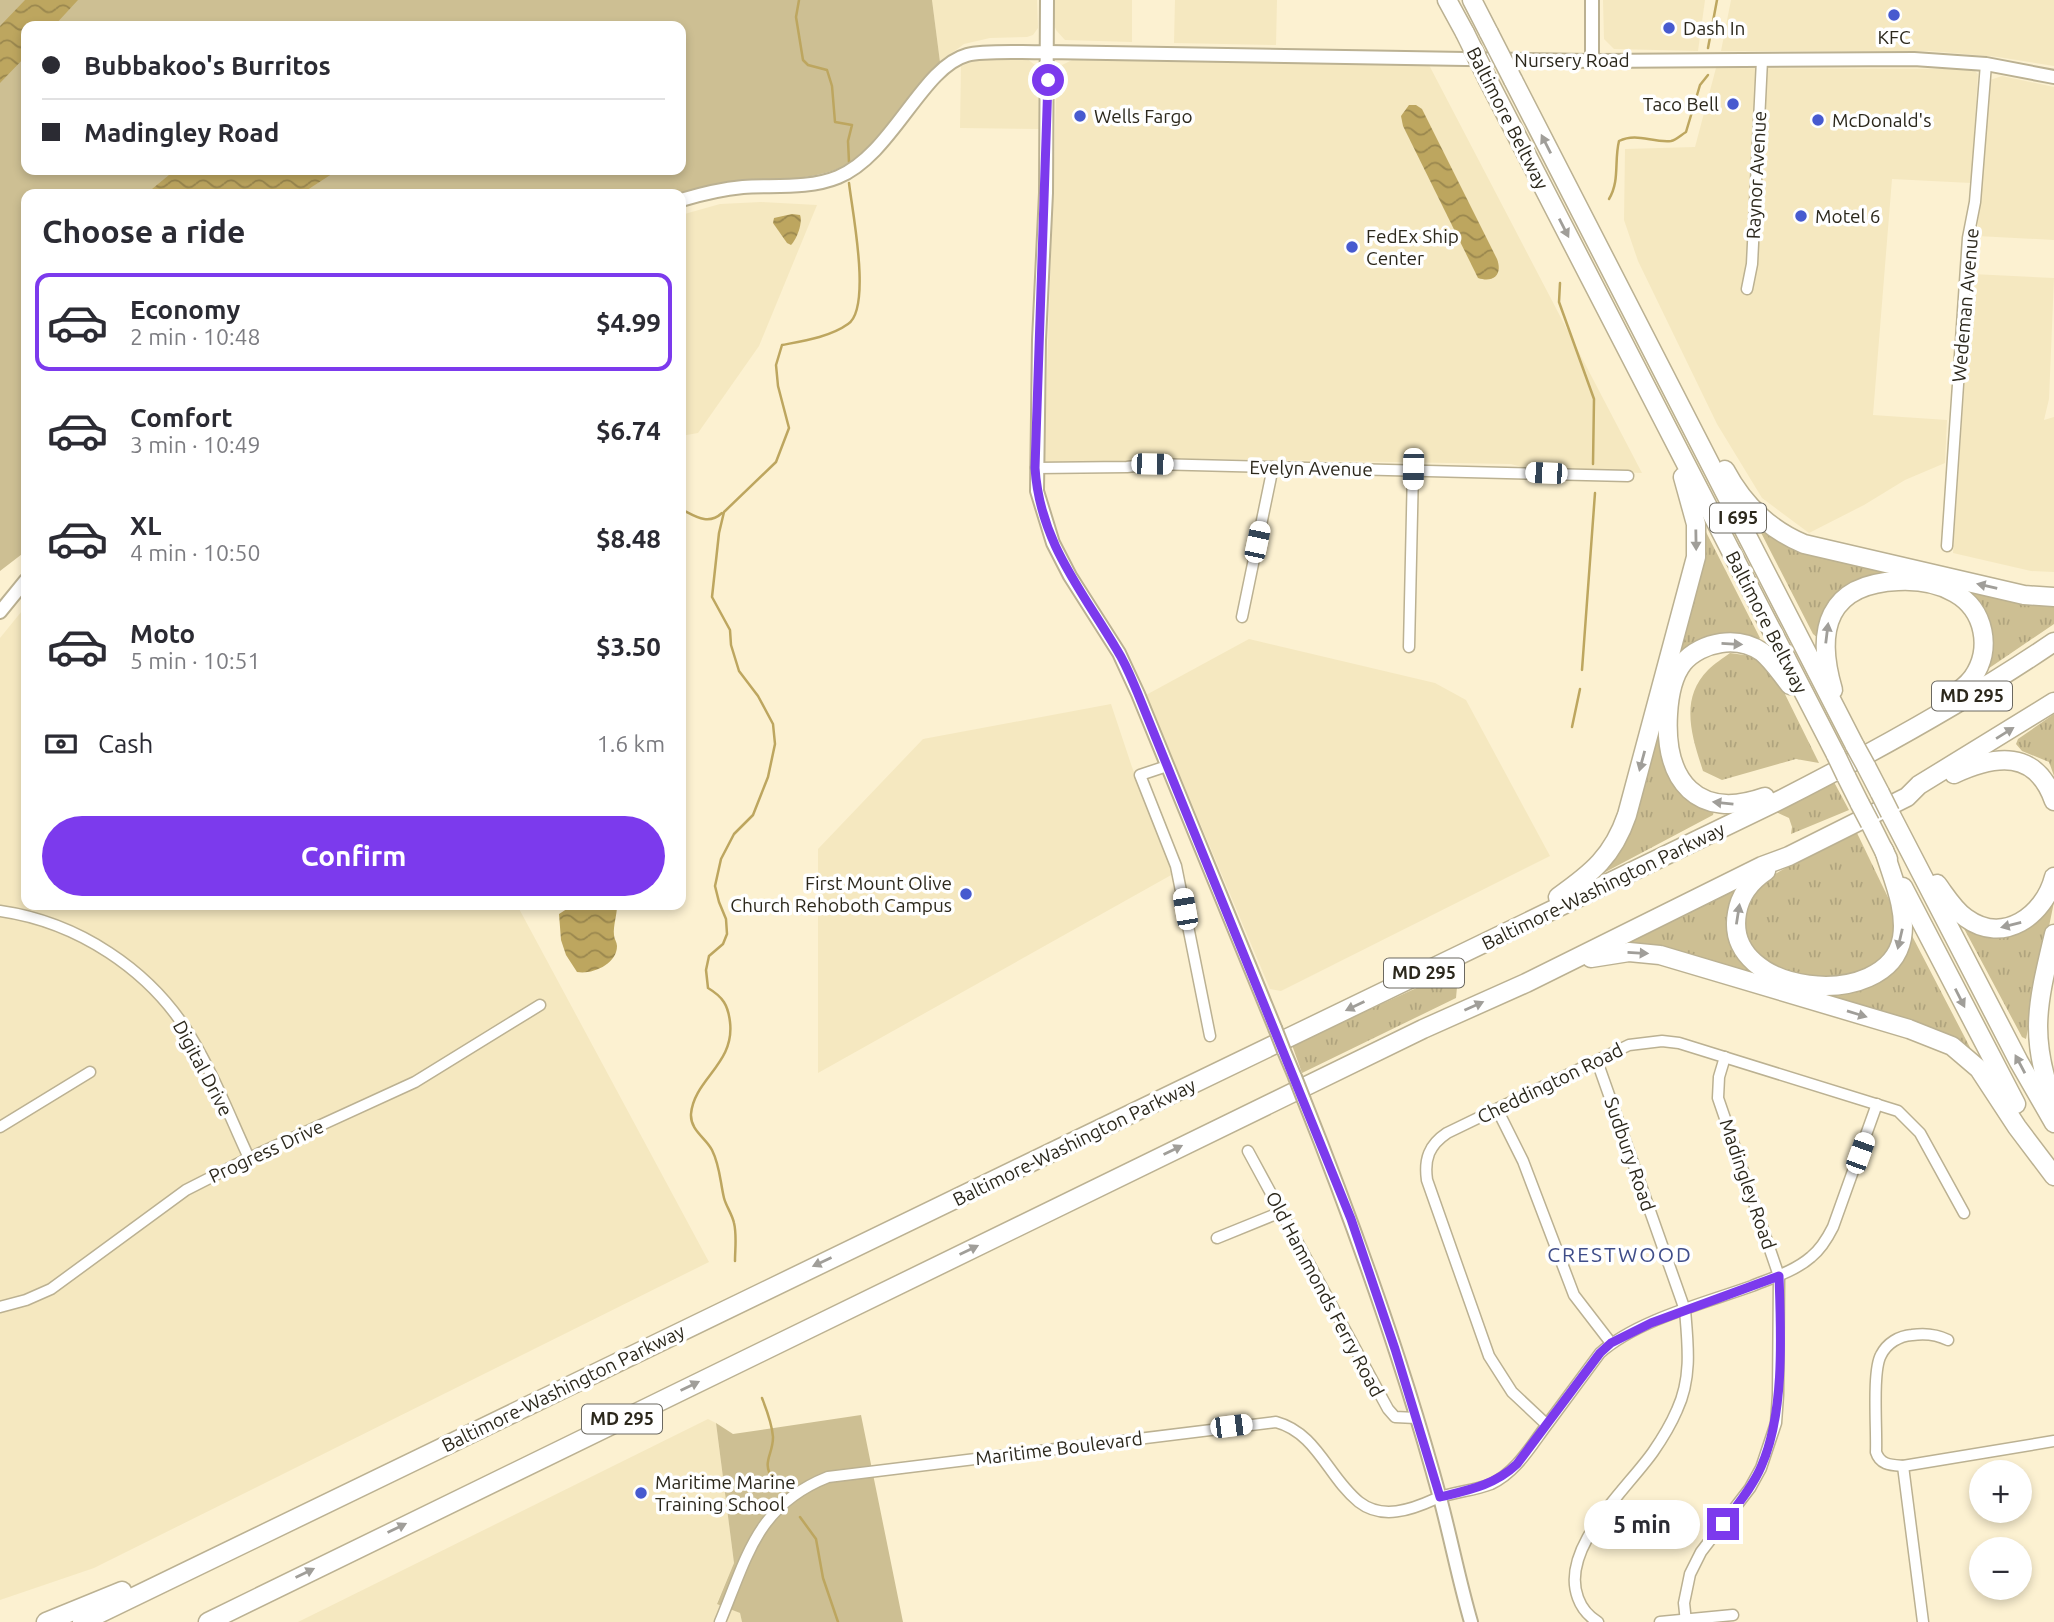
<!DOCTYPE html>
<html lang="en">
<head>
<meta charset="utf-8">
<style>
  :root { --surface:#fff; --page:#f2f2f3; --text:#2b2b33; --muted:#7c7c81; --line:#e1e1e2; --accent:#7c3aed }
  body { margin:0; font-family:Ubuntu,sans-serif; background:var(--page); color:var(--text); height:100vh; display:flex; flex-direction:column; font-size:26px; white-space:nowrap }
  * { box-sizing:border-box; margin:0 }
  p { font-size:23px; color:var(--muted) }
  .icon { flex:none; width:38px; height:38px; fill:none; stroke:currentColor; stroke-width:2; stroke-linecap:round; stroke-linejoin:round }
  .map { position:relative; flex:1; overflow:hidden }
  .details { position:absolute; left:21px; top:189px; width:665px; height:721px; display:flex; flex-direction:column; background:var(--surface); border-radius:14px; box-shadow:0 4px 10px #0003 }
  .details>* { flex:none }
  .top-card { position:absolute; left:21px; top:21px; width:665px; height:154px; border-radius:14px; box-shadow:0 4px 10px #0003; display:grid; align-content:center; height:154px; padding:0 21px; background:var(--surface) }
  .fabs { position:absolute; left:1969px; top:1460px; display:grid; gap:14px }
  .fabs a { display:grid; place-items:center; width:63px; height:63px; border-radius:50%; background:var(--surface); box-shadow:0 4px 10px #0003; font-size:35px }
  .end { position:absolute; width:32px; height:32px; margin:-16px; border:9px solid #7c3aed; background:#fff; box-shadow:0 0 0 4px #fff }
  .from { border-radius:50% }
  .bubble { position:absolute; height:49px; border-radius:24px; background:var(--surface); box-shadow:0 4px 10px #0003; font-size:23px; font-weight:600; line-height:49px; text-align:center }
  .car { position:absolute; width:21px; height:42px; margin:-21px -10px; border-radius:9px; box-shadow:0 0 5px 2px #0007; background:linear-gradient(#fff 24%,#345 0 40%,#fff 0 76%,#345 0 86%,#fff 0) }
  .top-card b { display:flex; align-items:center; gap:24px; height:66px; font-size:26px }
  .top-card b+b { border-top:2px solid var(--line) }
  .top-card i { width:18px; height:18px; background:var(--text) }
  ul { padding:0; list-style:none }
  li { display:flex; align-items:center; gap:21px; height:98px; margin:0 14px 10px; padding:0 7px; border:4px solid transparent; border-radius:14px }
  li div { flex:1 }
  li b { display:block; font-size:26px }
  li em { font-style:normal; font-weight:600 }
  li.on { border-color:var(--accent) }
  li>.icon { width:63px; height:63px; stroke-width:1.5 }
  h2 { padding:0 21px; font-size:32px; line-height:84px }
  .pay { display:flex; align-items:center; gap:18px; height:77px; padding:0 21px; font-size:26px }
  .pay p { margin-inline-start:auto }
  .primary-button { display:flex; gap:14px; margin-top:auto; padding:14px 21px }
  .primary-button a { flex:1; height:80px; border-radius:42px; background:var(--accent); color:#fff; font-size:28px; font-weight:600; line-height:80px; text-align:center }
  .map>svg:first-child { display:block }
</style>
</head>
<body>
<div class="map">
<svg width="2054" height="1622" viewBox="0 0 2054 1622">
  <defs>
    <pattern id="grass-tufts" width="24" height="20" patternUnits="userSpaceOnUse" patternTransform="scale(1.75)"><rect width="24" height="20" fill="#cdbf93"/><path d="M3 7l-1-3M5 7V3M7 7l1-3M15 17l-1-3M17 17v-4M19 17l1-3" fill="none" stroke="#b0a47e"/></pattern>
    <pattern id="water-waves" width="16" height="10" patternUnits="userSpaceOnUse" patternTransform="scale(1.75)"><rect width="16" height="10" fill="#bda65f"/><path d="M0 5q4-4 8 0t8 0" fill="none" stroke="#9a874e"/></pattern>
  </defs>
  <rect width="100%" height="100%" fill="#fcf1d1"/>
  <g fill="#f5e8c0">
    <polygon points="932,0 1037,0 1038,28 1033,35 1027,37 990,38 964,44 940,62"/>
    <polygon points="1054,0 1132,0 1132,42 1065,40 1056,30 1054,24"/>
    <polygon points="1175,0 1277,0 1276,45 1174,43"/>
    <polygon points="1603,0 1705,0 1698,51 1614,49 1604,39"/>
    <polygon points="1731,0 2054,0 2054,66 1998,57 1930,51 1721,51"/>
    <polygon points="983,58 1026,58 1035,65 1038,69 1039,129 960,128 961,66"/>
    <polygon points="1072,60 1429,65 1642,473 1529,469 1511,464 1146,458 1128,463 1044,463 1057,73 1062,65"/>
    <polygon points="1716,68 1973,69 1978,74 1971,183 1892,179 1873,415 1947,420 1945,463 1905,480 1864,505 1809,533 1762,498 1717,424 1638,261 1624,220 1625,149 1695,147"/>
    <polygon points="2002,76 2054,87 2054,240 1977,236 1988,87 1990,80"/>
    <polygon points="761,202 817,205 759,346 698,433 681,436 681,215 720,204"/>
    <polygon points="1972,274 2054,278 2049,399 2044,420 2054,417 2054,572 2031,571 1953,553"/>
    <polygon points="26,606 26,905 517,905 709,1262 94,1568 0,1600 0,638"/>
    <polygon points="1249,639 1435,683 1466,700 1550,856 1281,991 1270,989 1146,695"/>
    <polygon points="1111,704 1132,767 1173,874 818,1073 818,849 923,739"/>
    <polygon points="708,1419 716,1423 734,1563 717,1603 740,1613 742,1622 298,1622"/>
  </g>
  <g fill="url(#grass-tufts)">
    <polygon points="1753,517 1898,575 1822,619 1817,637 1813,634"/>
    <polygon points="1706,532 1760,638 1755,641 1725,635 1669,675 1702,534"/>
    <polygon points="1956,583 2054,601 2054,624 1979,675 1988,655"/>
    <path d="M1730 653 1751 656 1774 672 1819 763 1796 759 1722 780 1703 771C1692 737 1679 699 1708 670 1714 664 1723 658 1730 653Z"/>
    <polygon points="1666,688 1664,746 1714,811 1713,815 1596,877"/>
    <polygon points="2054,714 2054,776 2049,762 2022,751 2016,744 2018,739"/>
    <polygon points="1834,782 1849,810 1791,834 1792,827 1789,818 1776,812"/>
    <polygon points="1857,833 1896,914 1898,934 1880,964 1840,979 1800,977 1756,962 1739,926 1755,885 1831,843"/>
    <polygon points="1745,885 1731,923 1771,980 1628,945 1631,940"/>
    <polygon points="2054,898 2054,902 2026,1039 2022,1037 1960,921 1998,934"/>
    <path d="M1909 930 1976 1059 1821 997V989C1883 984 1886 989 1909 930Z"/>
    <polygon points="1447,974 1460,984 1457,987 1456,998 1302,1073 1292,1045"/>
  </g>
  <g fill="#cdbf93" fill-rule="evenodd">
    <path d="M0 0H932L940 62 863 155C822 185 774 177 726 183 710 185 694 189 678 194H26V551L0 571ZM26 26H681V170H26Z"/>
    <polygon points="861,1415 903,1622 742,1622 740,1613 717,1604 734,1563 716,1423 733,1434"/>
  </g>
  <g fill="url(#water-waves)">
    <polygon points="25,0 78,0 54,26 26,26 26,56 0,83 0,26"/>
    <path d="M1409 105H1416L1422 109 1497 259C1503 275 1493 283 1478 278L1403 126 1401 116Z"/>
    <polygon points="175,170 338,170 301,194 146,194"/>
    <path d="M792 214 800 215C803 222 797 239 791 245L787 243 773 223 774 218Z"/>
    <path d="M573 905 617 906C617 915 613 926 614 935 614 939 617 942 617 946 617 964 592 975 577 972L566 955 561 940 559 914Z"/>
  </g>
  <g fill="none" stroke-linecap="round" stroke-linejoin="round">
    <g stroke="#bda65f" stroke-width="2.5">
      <polyline points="799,0 796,17 803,60 808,65 827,70 832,86 835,122 852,125 848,141 849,162"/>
      <polyline points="1708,48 1717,0"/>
      <path d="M1609 199C1620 181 1614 161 1619 141 1637 132 1652 143 1671 141 1676 140 1681 135 1686 132L1700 85 1708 75"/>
      <polyline points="1560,283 1559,302 1594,399 1593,464"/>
      <path d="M681 509C695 516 708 526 722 513"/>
      <polyline points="1582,670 1595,493"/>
      <polyline points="1572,727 1580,689"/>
      <path d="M735 1261C735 1249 737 1235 734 1223 732 1214 726 1206 724 1198 720 1181 720 1166 712 1150 706 1138 690 1130 691 1114 694 1079 735 1064 730 1022 728 1005 723 997 708 988L706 970 709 956 723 944 727 934 726 919 719 902 715 886 721 859 734 834 753 815 768 777 775 744 773 724 758 696 739 671 731 645 730 630 712 597 719 533 724 512 776 462 789 428 778 386 776 365 782 345C803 341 830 337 848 324 872 308 852 210 849 183"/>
      <path d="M762 1398C767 1411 772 1423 773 1437 773 1456 761 1461 773 1480"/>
      <polyline points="800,1517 816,1539 823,1578 838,1622"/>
    </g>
    <defs>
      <g id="street">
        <polyline points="1747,289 1752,264 1762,60"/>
        <polyline points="1036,468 1127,467 1152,464 1628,476"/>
        <polyline points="1947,546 1968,238 1975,202 1986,64"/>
        <polyline points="1242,617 1273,467"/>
        <polyline points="1409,647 1413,469"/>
        <polyline points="1167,766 1140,775 1176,866 1210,1036"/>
        <path d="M0 911C77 922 150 969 191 1037 214 1075 230 1117 249 1158"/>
        <path d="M1597 1061 1685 1310C1688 1345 1692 1378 1677 1410 1671 1424 1662 1439 1653 1452 1627 1489 1559 1548 1578 1598 1582 1609 1588 1616 1598 1622"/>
        <polyline points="1497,1109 1523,1161 1574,1295 1611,1343"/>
        <polyline points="0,1127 90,1072"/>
        <polyline points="1248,1151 1388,1409 1395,1417 1416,1418"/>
        <polyline points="1217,1238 1281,1212"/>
        <polyline points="0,1307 26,1300 51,1289 186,1190 249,1158 415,1082 540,1005"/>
        <path d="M1948 1340C1936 1334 1925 1333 1912 1335 1899 1336 1887 1343 1881 1355 1872 1371 1877 1430 1876 1452 1880 1465 1891 1465 1903 1466L2054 1441"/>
        <path d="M1546 1424 1512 1392 1489 1356 1427 1180C1424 1159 1429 1145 1447 1133L1629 1045 1662 1041 1679 1043 1898 1111 1920 1133 1964 1213"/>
        <polyline points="1903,1466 1923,1622"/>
        <path d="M720 1622C747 1557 757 1505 828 1477L1276 1422C1317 1433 1328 1477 1359 1502 1382 1520 1411 1510 1435 1499 1452 1492 1473 1491 1491 1484 1517 1472 1532 1444 1549 1422 1566 1399 1583 1376 1600 1353 1637 1320 1705 1303 1752 1286 1772 1278 1795 1271 1811 1257 1821 1249 1827 1239 1833 1227L1877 1104"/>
        <polyline points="1660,1622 1733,1615"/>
        <polyline points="1686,1622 1684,1603 1690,1574 1701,1552 1750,1488 1761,1468 1776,1423 1778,1395 1779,1276 1718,1098 1719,1077 1725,1057"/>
      </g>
      <g id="secondary">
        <polyline points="1047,0 1046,193 1039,340 1037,491 1053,543 1070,576 1119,653 1138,694 1275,1028"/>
        <polyline points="1592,61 1592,0"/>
        <path d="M681 200C701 194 722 189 743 187 774 185 809 189 838 177 892 155 922 67 967 55 985 50 1027 53 1047 52L1592 61 1914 59 1986 64 2054 77"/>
        <polyline points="0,612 26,580"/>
        <polyline points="1284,1051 1295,1077"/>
        <path d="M1304 1100C1356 1230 1403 1362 1440 1498 1451 1539 1459 1581 1471 1622"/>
      </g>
      <g id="highway">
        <polyline points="1447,0 1465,33"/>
        <polyline points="1472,0 1489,33"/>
        <polyline points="1488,80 1836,755"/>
        <polyline points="1513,80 1855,746"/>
        <path d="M1725 470C1743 504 1768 529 1804 544L2024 595 2054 597"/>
        <path d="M1833 690C1815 629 1828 584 1898 581 1918 580 1938 583 1955 593 1985 610 1992 649 1973 677 1966 687 1955 694 1944 701"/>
        <polyline points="1866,766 1880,793"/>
        <path d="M1954 774C1995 755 2036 749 2054 801"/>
        <polyline points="1846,776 1860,804"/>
        <path d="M1765 797C1697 821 1664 781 1668 714 1669 697 1672 677 1683 663 1692 652 1707 645 1721 643 1735 641 1750 644 1762 652 1773 661 1781 674 1790 685"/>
        <polyline points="1890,813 2019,1062 2054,1123"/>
        <polyline points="1870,823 1888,859"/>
        <path d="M1766 871C1751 881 1740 895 1737 913 1722 996 1888 1013 1902 938 1907 909 1892 877 1884 850"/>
        <path d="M1937 884C1946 896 1954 910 1966 918 2003 945 2044 916 2054 877"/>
        <polyline points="1903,887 2016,1104"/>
        <path d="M1558 897C1592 873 1613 856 1627 815L1696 557V524L1683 477"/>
        <path d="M2054 934C2038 1002 2028 1036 2054 1104"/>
        <polyline points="1591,958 1629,952 1660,955 1909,1029 1952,1046 1979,1069 2017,1127 2054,1176"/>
        <polyline points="46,1622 122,1591"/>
        <path d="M82 1622C649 1347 1215 1073 1782 799 1876 751 1967 701 2054 642"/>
        <polyline points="208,1622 1423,1029 1526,983 1762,866 1789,856 1907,797 1919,785 2054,702"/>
      </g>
    </defs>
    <use href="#street" stroke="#bbb192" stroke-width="13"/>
    <use href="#secondary" stroke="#bbb192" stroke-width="16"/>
    <use href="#highway" stroke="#bbb192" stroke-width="21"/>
    <use href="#street" stroke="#fff" stroke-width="10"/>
    <use href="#secondary" stroke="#fff" stroke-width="12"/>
    <use href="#highway" stroke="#fff" stroke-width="18"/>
    <defs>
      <g id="secondary-bridge">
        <polyline points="1275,1028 1284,1051"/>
        <polyline points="1295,1077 1304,1100"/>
      </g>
      <g id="highway-bridge">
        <polyline points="1465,33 1488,80"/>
        <polyline points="1489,33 1513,80"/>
        <polyline points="1855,746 1866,766"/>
        <polyline points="1836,755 1846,776"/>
        <polyline points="1880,793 1890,813"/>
        <polyline points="1860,804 1870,823"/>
      </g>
    </defs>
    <use href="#secondary-bridge" stroke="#bbb192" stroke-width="16" stroke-linecap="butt"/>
    <use href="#highway-bridge" stroke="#bbb192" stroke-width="21" stroke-linecap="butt"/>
    <use href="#secondary-bridge" stroke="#fff" stroke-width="12"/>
    <use href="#highway-bridge" stroke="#fff" stroke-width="18"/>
  </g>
  <defs><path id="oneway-solid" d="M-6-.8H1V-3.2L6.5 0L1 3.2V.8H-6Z" transform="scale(1.75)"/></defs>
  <g fill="#a09e99">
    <use href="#oneway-solid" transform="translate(1546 144) rotate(-117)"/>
    <use href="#oneway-solid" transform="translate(1564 228) rotate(63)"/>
    <use href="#oneway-solid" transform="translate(1696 540) rotate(89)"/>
    <use href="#oneway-solid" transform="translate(1987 586) rotate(-167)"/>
    <use href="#oneway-solid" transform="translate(1827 633) rotate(-83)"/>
    <use href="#oneway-solid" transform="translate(1732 644) rotate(3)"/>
    <use href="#oneway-solid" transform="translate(2005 733) rotate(-32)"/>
    <use href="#oneway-solid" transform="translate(1642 761) rotate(105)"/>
    <use href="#oneway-solid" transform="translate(1723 803) rotate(-174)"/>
    <use href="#oneway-solid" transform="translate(1738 914) rotate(-81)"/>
    <use href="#oneway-solid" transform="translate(2011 925) rotate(166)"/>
    <use href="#oneway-solid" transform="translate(1900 939) rotate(103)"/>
    <use href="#oneway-solid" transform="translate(1638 953) rotate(3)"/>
    <use href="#oneway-solid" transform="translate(1960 998) rotate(63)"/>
    <use href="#oneway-solid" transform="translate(1355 1006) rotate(154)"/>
    <use href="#oneway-solid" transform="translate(1474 1006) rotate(-24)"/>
    <use href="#oneway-solid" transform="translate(1857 1014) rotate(17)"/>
    <use href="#oneway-solid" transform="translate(2020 1064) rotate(-118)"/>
    <use href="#oneway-solid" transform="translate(1173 1150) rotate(-26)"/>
    <use href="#oneway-solid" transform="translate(969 1250) rotate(-26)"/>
    <use href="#oneway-solid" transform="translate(822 1262) rotate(155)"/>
    <use href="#oneway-solid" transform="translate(690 1386) rotate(-26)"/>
    <use href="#oneway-solid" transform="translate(397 1528) rotate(-26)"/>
    <use href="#oneway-solid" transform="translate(305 1573) rotate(-26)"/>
  </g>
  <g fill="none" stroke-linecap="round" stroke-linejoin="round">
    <path stroke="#7c3aed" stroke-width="9" d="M1048 80 1035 468C1040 542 1081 589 1117 650 1126 664 1132 680 1138 694L1351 1219 1395 1349 1440 1497C1469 1490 1495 1485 1517 1464L1600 1353 1611 1343 1651 1323 1779 1276C1781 1333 1785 1414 1761 1467 1752 1488 1736 1506 1723 1524"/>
  </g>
  <g fill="#475acf" stroke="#fff" stroke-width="2.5">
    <circle cx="1894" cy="15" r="7"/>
    <circle cx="1669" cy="28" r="7"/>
    <circle cx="1733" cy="104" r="7"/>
    <circle cx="1080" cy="116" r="7"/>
    <circle cx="1818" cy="120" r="7"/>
    <circle cx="1801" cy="216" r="7"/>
    <circle cx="1352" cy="247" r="7"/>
    <circle cx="966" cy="894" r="7"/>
    <circle cx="641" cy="1493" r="7"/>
  </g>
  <g text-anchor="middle" stroke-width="7" stroke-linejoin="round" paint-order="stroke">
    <g fill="#fff" stroke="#6b6860" stroke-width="2">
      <rect x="1710" y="503.5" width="56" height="29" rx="5"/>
      <rect x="1932" y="681.5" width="80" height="29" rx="5"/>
      <rect x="1384" y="958.5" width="80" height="29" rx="5"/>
      <rect x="582" y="1404.5" width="80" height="29" rx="5"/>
    </g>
    <g font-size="18" font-weight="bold" fill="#2c281c">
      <text x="1738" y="524">I 695</text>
      <text x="1972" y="702">MD 295</text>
      <text x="1424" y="979">MD 295</text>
      <text x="622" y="1425">MD 295</text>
    </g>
    <g font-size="19" fill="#2c281c" stroke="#fff" text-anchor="start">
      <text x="1683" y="35">Dash In</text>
      <text x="1894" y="44" text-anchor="middle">KFC</text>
      <text x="1719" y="111" text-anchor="end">Taco Bell</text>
      <text x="1094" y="123">Wells Fargo</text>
      <text x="1832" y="127">McDonald's</text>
      <text x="1815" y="223">Motel 6</text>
      <text x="1366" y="243">FedEx Ship<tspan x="1366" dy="22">Center</tspan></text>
      <text x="952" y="890" text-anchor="end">First Mount Olive<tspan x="952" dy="22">Church Rehoboth Campus</tspan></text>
      <text x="655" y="1489">Maritime Marine<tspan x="655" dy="22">Training School</tspan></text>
    </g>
    <g font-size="19" fill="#2c281c" stroke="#fff">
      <text x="1572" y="67">Nursery Road</text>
      <text transform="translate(1508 118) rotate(63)" y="7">Baltimore Beltway</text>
      <text transform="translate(1756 175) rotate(-87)" y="7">Raynor Avenue</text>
      <text transform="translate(1965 305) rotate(-85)" y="7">Wedeman Avenue</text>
      <text transform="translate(1311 468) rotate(1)" y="7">Evelyn Avenue</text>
      <text transform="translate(1767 622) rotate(63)" y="7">Baltimore Beltway</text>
      <text transform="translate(1603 886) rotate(-26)" y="7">Baltimore-Washington Parkway</text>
      <text transform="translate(203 1068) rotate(62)" y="7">Digital Drive</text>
      <text transform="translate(1550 1083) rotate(-26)" y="7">Cheddington Road</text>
      <text transform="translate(1074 1142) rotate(-26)" y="7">Baltimore-Washington Parkway</text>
      <text transform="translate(266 1151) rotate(-25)" y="7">Progress Drive</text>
      <text transform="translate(1630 1154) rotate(71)" y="7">Sudbury Road</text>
      <text transform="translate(1748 1184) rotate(71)" y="7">Madingley Road</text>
      <text transform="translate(1325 1294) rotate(62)" y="7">Old Hammonds Ferry Road</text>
      <text transform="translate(563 1388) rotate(-26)" y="7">Baltimore-Washington Parkway</text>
      <text transform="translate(1059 1448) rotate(-7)" y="7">Maritime Boulevard</text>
    </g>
    <g font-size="21" letter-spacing="2" fill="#3f4d89" stroke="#fff">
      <text x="1620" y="1262">CRESTWOOD</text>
    </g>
  </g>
</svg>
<div class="fabs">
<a>+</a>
<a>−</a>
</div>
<i class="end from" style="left:1048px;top:80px"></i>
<i class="end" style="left:1723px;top:1524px"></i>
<div class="bubble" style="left:1584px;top:1500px;width:116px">5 min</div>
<i class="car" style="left:1152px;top:464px;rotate:91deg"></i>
<i class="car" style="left:1413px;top:469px;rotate:181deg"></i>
<i class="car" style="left:1546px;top:473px;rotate:272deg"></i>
<i class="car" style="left:1257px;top:542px;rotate:12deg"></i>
<i class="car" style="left:1185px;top:909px;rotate:350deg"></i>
<i class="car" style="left:1860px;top:1153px;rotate:20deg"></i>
<i class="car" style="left:1231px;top:1426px;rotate:83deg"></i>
<div class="top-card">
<b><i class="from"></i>Bubbakoo's Burritos</b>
<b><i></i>Madingley Road</b>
</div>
<section class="details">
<h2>Choose a ride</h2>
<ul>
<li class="on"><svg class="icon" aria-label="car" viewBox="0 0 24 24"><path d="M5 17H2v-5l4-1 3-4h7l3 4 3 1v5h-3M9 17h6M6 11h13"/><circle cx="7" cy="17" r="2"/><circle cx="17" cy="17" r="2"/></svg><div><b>Economy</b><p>2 min · 10:48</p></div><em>$4.99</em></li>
<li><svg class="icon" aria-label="car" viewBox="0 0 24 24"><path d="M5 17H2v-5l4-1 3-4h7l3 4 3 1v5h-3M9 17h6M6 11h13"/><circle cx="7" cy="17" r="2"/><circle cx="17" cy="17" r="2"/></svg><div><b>Comfort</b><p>3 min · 10:49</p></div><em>$6.74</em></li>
<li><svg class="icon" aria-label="car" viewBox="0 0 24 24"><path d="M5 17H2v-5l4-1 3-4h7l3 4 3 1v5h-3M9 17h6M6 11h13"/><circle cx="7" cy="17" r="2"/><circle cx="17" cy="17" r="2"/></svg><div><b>XL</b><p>4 min · 10:50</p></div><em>$8.48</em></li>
<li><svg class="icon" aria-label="car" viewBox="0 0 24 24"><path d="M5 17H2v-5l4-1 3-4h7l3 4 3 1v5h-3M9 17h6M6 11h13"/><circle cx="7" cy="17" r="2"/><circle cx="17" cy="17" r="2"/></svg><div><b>Moto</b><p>5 min · 10:51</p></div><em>$3.50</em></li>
</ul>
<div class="pay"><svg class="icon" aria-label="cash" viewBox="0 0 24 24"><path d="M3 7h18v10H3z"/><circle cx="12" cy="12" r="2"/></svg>Cash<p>1.6 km</p></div>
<div class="primary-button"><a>Confirm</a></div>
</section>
</div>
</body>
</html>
